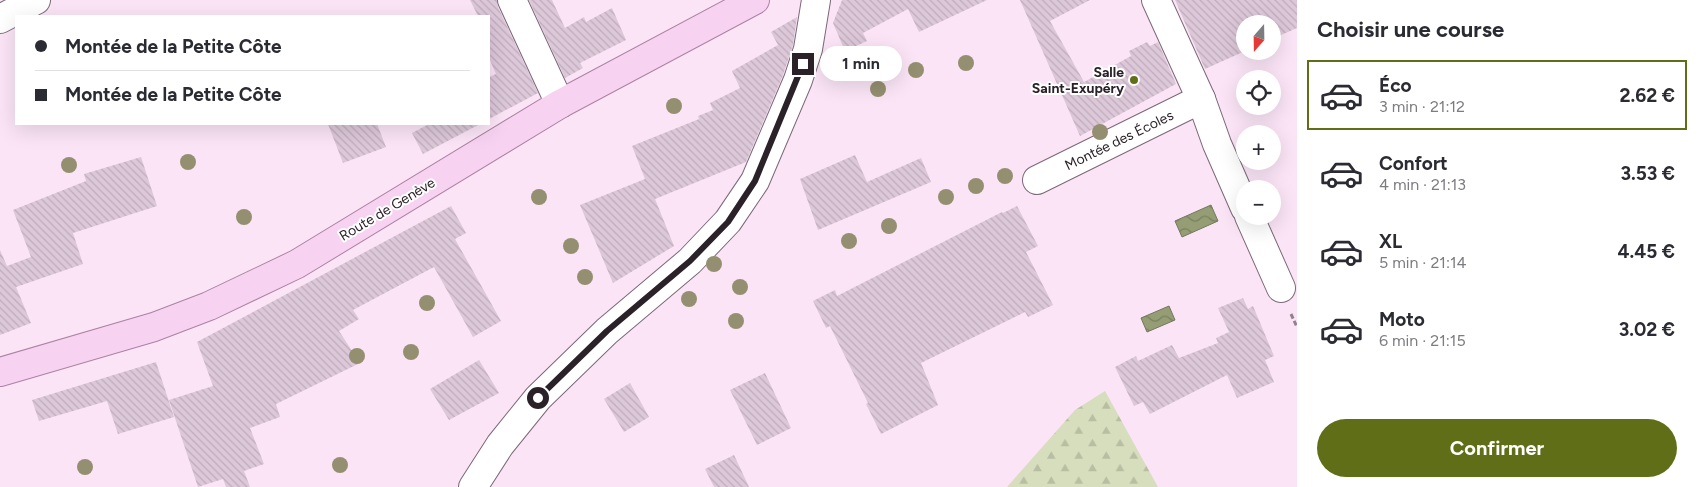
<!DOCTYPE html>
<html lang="fr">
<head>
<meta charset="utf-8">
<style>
  :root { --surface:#fff; --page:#f2f2f3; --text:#2b2b33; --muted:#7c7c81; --line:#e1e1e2; --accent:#606e18 }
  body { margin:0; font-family:Figtree,sans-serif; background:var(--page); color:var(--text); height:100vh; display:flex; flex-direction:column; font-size:19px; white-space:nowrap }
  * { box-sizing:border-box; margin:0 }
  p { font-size:16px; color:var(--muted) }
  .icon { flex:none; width:28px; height:28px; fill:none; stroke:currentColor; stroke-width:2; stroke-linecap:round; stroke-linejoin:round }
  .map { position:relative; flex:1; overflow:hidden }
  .side { display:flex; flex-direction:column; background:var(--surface); width:400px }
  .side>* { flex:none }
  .banner { position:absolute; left:15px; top:15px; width:475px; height:110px; border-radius:0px; box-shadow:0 5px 20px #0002; display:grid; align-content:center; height:110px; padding:0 20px; background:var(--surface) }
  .needle { width:32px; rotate:200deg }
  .buttons { position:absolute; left:1236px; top:15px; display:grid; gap:10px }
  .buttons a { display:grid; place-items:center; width:45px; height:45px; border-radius:50%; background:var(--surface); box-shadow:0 5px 20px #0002; font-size:25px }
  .end { position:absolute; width:22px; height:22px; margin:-11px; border:6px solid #2a2228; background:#fff; box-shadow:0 0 0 2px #fff }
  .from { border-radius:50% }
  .bubble { position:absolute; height:35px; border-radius:18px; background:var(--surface); box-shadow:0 5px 20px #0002; font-size:16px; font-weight:700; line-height:35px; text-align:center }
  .banner b { display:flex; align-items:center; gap:18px; height:48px; font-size:19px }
  .banner b+b { border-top:1px solid var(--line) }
  .banner i { width:12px; height:12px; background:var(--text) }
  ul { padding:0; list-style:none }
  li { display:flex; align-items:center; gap:15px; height:70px; margin:0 10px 8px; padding:0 10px; border:2px solid transparent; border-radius:0px }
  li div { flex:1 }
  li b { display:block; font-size:19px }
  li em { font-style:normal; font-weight:700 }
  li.current { border-color:var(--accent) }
  li>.icon { width:45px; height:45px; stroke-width:1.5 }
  h2 { padding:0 20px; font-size:22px; line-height:60px }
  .cta { display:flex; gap:10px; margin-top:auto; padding:10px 20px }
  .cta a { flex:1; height:58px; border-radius:30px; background:var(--accent); color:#fff; font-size:20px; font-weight:700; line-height:58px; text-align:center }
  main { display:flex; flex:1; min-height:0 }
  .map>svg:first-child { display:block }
</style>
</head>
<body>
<main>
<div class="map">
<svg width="1297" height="487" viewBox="0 0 1297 487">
  <defs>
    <pattern id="forest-firs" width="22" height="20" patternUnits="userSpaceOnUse" patternTransform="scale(1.25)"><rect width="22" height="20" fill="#d6debd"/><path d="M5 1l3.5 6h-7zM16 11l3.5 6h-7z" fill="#b8bea2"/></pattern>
    <pattern id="water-waves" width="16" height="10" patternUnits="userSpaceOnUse" patternTransform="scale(1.25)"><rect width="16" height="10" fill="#949d74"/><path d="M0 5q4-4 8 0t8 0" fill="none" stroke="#79805f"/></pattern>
    <pattern id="building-back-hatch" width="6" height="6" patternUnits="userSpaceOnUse" patternTransform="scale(1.25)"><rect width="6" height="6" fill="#ddc8d9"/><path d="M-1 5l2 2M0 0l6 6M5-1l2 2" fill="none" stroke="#beacba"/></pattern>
  </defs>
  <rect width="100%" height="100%" fill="#fae4f6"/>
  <polygon fill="url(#forest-firs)" points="1105,391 1158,487 1007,487 1075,410"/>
  <g fill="url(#water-waves)" stroke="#74785d">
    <polygon points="1211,205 1218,221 1182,237 1175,221"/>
    <polygon points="1169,306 1175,320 1147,332 1141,318"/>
  </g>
  <g fill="url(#building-back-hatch)">
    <polygon points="470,0 497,0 498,7 538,93 489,119 489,77 496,74 489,58 489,16 478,16"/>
    <polygon points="529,0 552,0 565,28 584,17 586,22 612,8 626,40 580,63 583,68 565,78"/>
    <polygon points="842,0 987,0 919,32 908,9 863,33 867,41 845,51 833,23"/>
    <polygon points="1020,0 1090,0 1050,21 1084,82 1131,56 1129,51 1147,42 1150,46 1158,42 1176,84 1080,136"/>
    <polygon points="1175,0 1297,0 1297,28 1272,39 1272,24 1245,24 1245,51 1205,69"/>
    <polygon points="797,17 793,45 783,75 746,162 655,199 674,246 613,283 580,205 645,179 632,146 699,119 698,116 713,110 710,103 740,88 732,71 778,45 771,32"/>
    <polygon points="328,124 377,124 386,147 343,163"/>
    <polygon points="429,124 480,124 423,154 412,133"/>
    <polygon points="855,155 867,182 921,158 931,182 818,230 800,179"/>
    <polygon points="141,157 157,206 73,233 83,264 16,287 31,323 0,335 0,250 7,266 31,257 13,210 86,181 84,174"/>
    <polygon points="451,206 466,233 455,239 501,321 473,337 434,267 353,310 359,319 339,331 360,363 276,404 280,417 250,428 264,464 244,471 250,487 226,487 223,479 198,487 169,400 213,386 197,342"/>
    <polygon points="1017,206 1038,246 1026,252 1053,305 1028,317 1025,312 921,363 938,405 881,434 866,404 868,403 830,326 826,328 813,301 835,290 837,296 1002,212 1003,213"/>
    <polygon points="1243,298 1248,309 1253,306 1274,356 1265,360 1274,382 1237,398 1227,375 1150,414 1143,402 1134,406 1115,367 1136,356 1138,361 1172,345 1179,358 1218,343 1216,338 1229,332 1218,308"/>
    <polygon points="479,360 499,393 449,420 430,389"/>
    <polygon points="156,362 174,417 118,434 107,401 39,421 32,400"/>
    <polygon points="765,373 791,428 757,445 730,390"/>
    <polygon points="630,383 649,417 624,432 604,399"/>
    <polygon points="734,455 749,487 714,487 705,469"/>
  </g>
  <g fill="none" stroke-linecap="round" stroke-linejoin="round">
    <defs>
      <g id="minor">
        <polyline points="512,0 560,104"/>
        <polyline points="1156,0 1201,99 1217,144 1245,208"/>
        <polyline points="0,19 36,0"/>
        <polyline points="1037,180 1201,99"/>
        <polyline points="1249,216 1281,288"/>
        <polyline points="473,487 500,445 538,398 607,331 690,261 728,221 755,181 798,80 808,49 816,0"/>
      </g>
      <polyline id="major" points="0,372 154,327 209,306 297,264 560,104 755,0"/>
    </defs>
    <use href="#minor" stroke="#7b6878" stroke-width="30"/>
    <use href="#major" stroke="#ac82a4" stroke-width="30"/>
    <polyline stroke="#91828e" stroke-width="3" stroke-dasharray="5 2.5" stroke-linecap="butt" points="1291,314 1297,327"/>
    <use href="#minor" stroke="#fff" stroke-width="28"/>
    <use href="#major" stroke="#f7d3f1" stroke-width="28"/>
  </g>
  <g fill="#948f70">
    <circle cx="966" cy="63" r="8"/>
    <circle cx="871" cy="66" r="8"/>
    <circle cx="916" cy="70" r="8"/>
    <circle cx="878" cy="89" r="8"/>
    <circle cx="674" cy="106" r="8"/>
    <circle cx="1100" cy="132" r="8"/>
    <circle cx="188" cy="162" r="8"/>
    <circle cx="69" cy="165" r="8"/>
    <circle cx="1005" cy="176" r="8"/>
    <circle cx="976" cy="186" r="8"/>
    <circle cx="539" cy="197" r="8"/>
    <circle cx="946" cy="197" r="8"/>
    <circle cx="244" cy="217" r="8"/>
    <circle cx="889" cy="226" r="8"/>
    <circle cx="849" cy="241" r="8"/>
    <circle cx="571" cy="246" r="8"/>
    <circle cx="714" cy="264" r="8"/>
    <circle cx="585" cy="277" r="8"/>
    <circle cx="740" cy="287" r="8"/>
    <circle cx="689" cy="299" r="8"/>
    <circle cx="427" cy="303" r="8"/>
    <circle cx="736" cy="321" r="8"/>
    <circle cx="411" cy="352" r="8"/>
    <circle cx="357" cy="356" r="8"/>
    <circle cx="340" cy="465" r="8"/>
    <circle cx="85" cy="467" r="8"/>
  </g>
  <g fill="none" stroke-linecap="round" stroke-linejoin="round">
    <polyline stroke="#2a2228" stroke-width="6" points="538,398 607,331 690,261 728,222 755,181 803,64"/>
  </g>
  <circle fill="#606e18" stroke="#fff" stroke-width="2" cx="1134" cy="80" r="5"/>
  <g text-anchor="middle" stroke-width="4" stroke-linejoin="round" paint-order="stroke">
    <g font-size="14" font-weight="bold" fill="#2a2228" stroke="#fff" text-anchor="end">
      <text x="1124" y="77">Salle<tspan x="1124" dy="16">Saint-Exupéry</tspan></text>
    </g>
    <g font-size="14" fill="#2a2228" stroke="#fff">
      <text transform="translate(1119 140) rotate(-26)" y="5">Montée des Écoles</text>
      <text transform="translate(387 209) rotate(-31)" y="5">Route de Genève</text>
    </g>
  </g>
</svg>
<div class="buttons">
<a><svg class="needle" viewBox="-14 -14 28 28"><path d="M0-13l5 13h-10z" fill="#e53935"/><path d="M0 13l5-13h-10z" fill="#7c7c81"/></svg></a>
<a><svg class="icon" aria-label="locate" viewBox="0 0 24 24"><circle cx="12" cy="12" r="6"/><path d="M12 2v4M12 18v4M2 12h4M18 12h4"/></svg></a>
<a>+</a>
<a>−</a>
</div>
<i class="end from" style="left:538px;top:398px"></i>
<i class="end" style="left:803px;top:64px"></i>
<div class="bubble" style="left:820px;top:46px;width:82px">1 min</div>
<div class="banner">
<b><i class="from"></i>Montée de la Petite Côte</b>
<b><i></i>Montée de la Petite Côte</b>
</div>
</div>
<section class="side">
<h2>Choisir une course</h2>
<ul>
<li class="current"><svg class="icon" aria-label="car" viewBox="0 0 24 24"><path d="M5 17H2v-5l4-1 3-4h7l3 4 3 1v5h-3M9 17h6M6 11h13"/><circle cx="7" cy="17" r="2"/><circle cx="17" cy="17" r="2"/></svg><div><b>Éco</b><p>3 min · 21:12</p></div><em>2.62 €</em></li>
<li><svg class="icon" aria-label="car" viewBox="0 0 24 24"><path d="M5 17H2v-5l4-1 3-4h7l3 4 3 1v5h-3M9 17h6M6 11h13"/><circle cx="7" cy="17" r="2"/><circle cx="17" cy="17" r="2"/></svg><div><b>Confort</b><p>4 min · 21:13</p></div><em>3.53 €</em></li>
<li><svg class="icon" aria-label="car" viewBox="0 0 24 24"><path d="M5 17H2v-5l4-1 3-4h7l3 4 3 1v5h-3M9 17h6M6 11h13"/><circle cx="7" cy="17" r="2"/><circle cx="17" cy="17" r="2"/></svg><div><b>XL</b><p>5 min · 21:14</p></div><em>4.45 €</em></li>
<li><svg class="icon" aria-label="car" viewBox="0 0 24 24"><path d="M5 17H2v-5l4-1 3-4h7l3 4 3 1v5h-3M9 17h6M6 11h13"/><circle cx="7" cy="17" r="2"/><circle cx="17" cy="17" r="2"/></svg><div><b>Moto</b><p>6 min · 21:15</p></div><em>3.02 €</em></li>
</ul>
<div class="cta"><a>Confirmer</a></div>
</section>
</main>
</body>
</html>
